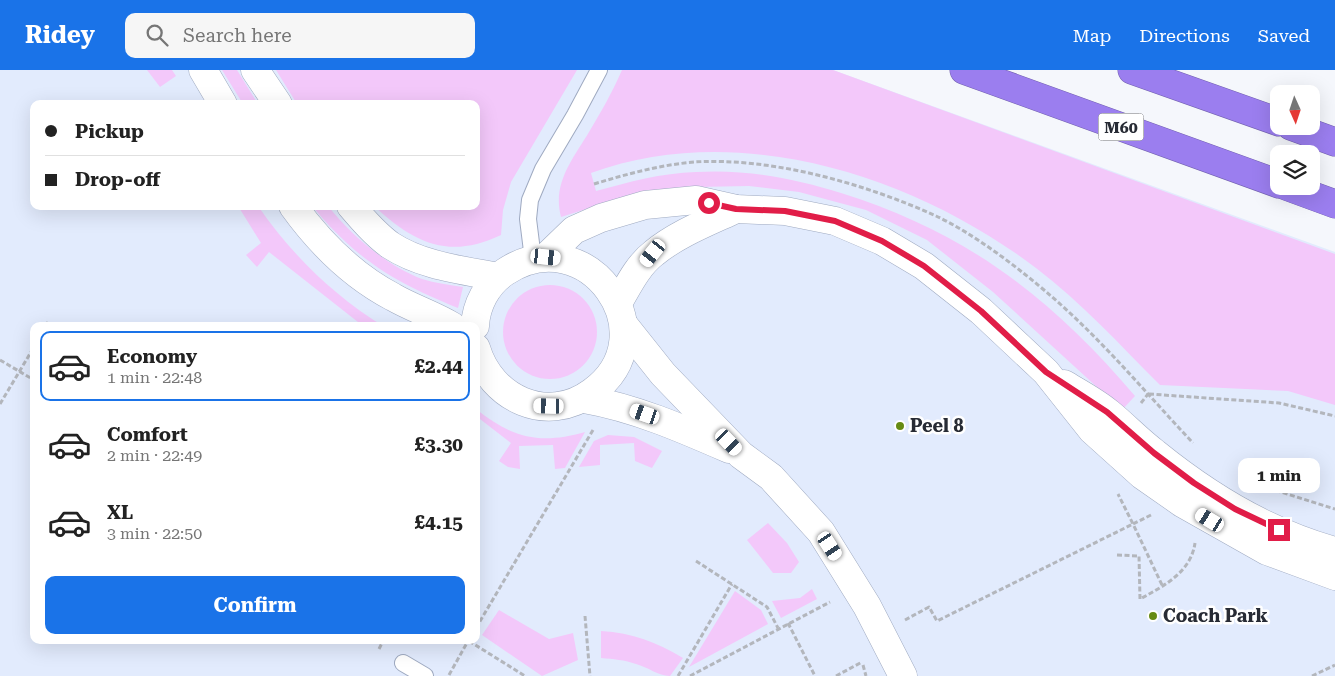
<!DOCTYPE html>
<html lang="en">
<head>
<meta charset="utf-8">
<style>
  :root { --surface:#fff; --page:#f6f6f6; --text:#222; --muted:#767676; --line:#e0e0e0; --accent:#1a73e8 }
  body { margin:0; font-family:"Roboto Serif",serif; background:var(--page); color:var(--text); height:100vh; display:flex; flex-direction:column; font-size:19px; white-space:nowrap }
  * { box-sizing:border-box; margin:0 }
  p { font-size:16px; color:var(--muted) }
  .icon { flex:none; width:28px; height:28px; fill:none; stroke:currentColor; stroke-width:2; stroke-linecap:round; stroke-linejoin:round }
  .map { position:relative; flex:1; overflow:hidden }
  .details { position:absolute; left:30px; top:252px; width:450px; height:322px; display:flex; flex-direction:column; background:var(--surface); border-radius:10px; box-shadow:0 5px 20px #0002 }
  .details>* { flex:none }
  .banner { position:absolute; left:30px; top:30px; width:450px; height:110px; border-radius:10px; box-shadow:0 5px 20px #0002; display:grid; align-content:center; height:110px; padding:0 15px; background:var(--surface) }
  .needle { width:32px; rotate:177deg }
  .fabs { position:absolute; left:1270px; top:15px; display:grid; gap:10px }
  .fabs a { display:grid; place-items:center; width:50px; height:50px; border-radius:10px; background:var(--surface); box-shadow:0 5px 20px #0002; font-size:25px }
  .end { position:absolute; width:22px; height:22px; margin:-11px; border:6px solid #e11d48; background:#fff; box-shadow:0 0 0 2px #fff }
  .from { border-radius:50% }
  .bubble { position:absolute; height:35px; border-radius:10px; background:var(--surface); box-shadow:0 5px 20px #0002; font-size:16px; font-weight:700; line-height:35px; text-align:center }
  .car { position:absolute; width:15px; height:30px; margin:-15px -8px; border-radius:6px; box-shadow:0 0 4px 1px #0007; background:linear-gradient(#fff 24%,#345 0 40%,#fff 0 76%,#345 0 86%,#fff 0) }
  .banner b { display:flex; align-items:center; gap:18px; height:48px; font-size:19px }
  .banner b+b { border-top:1px solid var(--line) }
  .banner i { width:12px; height:12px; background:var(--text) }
  ul { padding:9px 0 0; list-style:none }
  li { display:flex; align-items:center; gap:15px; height:70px; margin:0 10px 8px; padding:0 5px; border:2px solid transparent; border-radius:10px }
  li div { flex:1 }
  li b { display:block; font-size:19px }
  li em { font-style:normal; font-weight:700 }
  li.on { border-color:var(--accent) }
  li>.icon { width:45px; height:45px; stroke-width:1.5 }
  .action { display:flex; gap:10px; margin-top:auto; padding:10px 15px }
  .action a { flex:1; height:58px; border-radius:10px; background:var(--accent); color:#fff; font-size:20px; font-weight:700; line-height:58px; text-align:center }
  header { display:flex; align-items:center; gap:30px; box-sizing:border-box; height:70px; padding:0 25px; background:var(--accent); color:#fff }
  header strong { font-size:24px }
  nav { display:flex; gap:28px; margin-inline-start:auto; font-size:18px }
  .search { width:350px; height:45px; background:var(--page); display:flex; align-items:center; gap:12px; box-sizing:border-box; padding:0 18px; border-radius:10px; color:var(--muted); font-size:19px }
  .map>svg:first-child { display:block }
</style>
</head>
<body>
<header>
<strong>Ridey</strong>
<div class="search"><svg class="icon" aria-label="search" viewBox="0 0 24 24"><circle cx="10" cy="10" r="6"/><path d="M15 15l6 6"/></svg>Search here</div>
<nav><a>Map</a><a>Directions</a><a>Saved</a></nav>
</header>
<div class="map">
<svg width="1335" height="606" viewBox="0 0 1335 606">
  <rect width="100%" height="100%" fill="#f5f7fc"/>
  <path fill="#e2ebfd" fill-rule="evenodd" d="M0 0H833L1335 182V606H0ZM34 34H476V136H34ZM34 256H476V571H34Z"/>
  <g fill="#f3c8fa">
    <polygon points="147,0 172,0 176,6 160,17"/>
    <polygon points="222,0 237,0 258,34 243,34"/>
    <path d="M276 0H577L511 112 503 140 501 165C449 190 414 173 374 136H476V34H297Z"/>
    <path d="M622 0H833L1335 184V335L1288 321 1160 315C1120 275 1081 232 1036 198 915 106 740 49 591 103L596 121C629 112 661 103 696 102 746 99 793 108 841 123 966 162 1051 227 1135 326L1122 340 993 222 927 170 866 140 799 122 749 116 696 117 599 135 561 147C552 113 573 89 589 62 601 42 613 21 622 0Z"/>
    <path d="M238 136H258C292 185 333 225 383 256H363L269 182 257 197 246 185 261 173Z"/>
    <path d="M312 136H328C352 166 386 195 422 209 435 213 450 215 463 217L458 238C394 212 357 190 312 136Z"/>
    <circle cx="550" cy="262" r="47"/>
    <path d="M476 339C512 368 540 375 585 362L565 398 555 399 553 375 519 376 520 399 508 397 499 391 511 373 476 346Z"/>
    <polygon points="608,365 634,367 662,381 652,398 635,391 634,373 600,375 600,395 579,397 594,371"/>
    <polygon points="768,453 787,473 799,492 791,503 773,503 747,470"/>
    <polygon points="812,519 817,529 781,548 772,531 800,528"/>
    <polygon points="735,521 761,540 768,554 689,597"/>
    <polygon points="499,540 549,569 573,563 578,590 542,606 482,565"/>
    <path d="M601 561C633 563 656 572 683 588L670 606C658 606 648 597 636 594 625 590 613 589 601 588Z"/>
  </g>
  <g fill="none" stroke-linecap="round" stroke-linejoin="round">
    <defs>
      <g id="service">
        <polyline points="533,189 528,149 530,130 543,99 575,45 599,0"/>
        <polyline points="403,593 425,606"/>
      </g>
      <g id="minor">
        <polyline points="203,0 223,34"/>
        <polyline points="255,0 278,34"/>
        <path d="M293 136C319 172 353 206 393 227 412 238 434 245 452 256"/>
        <path d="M351 136C363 150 375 164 390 175 422 196 462 200 498 207"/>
        <polyline points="546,187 574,160 601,148 645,135 696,130 736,139 785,141 835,151 882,171 924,196 981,241 1046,302 1092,360 1142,405 1182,433 1267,481 1335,506"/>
        <path d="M618 233C628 216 638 195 654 183 677 164 708 152 736 139"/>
        <polyline points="624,255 663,304 741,385 771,407 821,462 867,536 903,606"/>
        <path d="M475 256C476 235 487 214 505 202 587 147 671 265 592 322 547 355 491 329 476 278"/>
        <path d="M1064 314C1079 323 1096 332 1109 343 1125 356 1139 371 1155 383 1208 426 1269 463 1335 481"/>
        <path d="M584 329C635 338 681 358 729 379"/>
      </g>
      <g id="motorway">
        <polyline points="964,0 1279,114"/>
        <polyline points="1132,0 1279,52"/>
        <polyline points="1291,56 1335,72"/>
        <polyline points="1286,116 1335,134"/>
      </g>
    </defs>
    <use href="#service" stroke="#9faac1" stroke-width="18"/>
    <use href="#minor" stroke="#9faac1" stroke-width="29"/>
    <use href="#motorway" stroke="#7261ae" stroke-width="29"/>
    <g stroke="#b3b6bc" stroke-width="3" stroke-dasharray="5 2.5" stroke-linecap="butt">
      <path d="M594 114C627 104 660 95 694 92 772 87 866 114 936 146 973 163 1020 199 1051 226 1103 271 1146 323 1193 373"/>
      <polyline points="46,256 48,252"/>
      <polyline points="0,290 34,310"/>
      <polyline points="1149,324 1279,333 1335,346"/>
      <polyline points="1141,333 1148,324"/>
      <polyline points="0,334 34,277"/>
      <polyline points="1241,406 1271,419 1335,439"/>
      <polyline points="1151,445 1133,454 1163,517"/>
      <path d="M1117 485 1139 486 1140 529C1164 516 1191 502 1195 473"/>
      <polyline points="696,491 767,537 778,558"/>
      <polyline points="585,546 590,606"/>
      <polyline points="905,550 929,537 937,551 1133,454 1118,424"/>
      <polyline points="788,553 815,606"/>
      <polyline points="476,558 593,360"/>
      <polyline points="469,571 525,606"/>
      <polyline points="379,579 383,571"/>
      <polyline points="863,595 866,606"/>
      <polyline points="449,605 468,571"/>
      <polyline points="678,606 732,514"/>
      <polyline points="690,606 830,532"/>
      <polyline points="836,606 862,592"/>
      <polyline points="1312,606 1335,595"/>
    </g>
    <use href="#service" stroke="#fff" stroke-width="16"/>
    <use href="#minor" stroke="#fff" stroke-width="28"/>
    <use href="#motorway" stroke="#9b7eef" stroke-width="28"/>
  </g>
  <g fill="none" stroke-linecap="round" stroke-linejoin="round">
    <polyline stroke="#e11d48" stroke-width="6" points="709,133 736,139 785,141 835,151 882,171 924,196 981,241 1046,302 1107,342 1154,383 1194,413 1235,439 1279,460"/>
  </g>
  <g fill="#668b13" stroke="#fff" stroke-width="2">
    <circle cx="900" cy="356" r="5"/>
    <circle cx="1153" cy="546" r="5"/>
  </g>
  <g text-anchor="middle" stroke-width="5" stroke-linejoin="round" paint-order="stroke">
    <rect fill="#fff" stroke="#686b71" stroke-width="1" x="1098.5" y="43.5" width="45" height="27" rx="4"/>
    <g font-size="16" font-weight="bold" fill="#272b34">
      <text x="1121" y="63">M60</text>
    </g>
    <g font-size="18" font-weight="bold" fill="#272b34" stroke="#fff" text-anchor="start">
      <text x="910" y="362">Peel 8</text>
      <text x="1163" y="552">Coach Park</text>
    </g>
  </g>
</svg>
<div class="fabs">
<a><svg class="needle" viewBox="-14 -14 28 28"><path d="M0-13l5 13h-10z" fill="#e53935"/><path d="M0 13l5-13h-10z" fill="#767676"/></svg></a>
<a><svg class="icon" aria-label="layers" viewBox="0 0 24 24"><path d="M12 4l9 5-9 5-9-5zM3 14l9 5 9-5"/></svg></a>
</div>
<i class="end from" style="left:709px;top:133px"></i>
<i class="end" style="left:1279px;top:460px"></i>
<div class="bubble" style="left:1238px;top:388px;width:82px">1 min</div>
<i class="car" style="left:653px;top:183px;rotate:219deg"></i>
<i class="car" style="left:546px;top:187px;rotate:96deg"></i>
<i class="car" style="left:549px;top:336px;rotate:271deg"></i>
<i class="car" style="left:645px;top:344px;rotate:289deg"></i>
<i class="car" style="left:729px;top:372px;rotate:136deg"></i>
<i class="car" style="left:1210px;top:450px;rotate:301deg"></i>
<i class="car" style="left:830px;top:476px;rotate:147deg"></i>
<div class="banner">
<b><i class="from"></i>Pickup</b>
<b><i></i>Drop-off</b>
</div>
<section class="details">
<ul>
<li class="on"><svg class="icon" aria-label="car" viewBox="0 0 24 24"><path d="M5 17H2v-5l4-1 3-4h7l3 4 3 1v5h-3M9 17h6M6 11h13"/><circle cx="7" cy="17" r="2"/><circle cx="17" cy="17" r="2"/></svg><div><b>Economy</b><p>1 min · 22:48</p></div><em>£2.44</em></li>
<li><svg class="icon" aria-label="car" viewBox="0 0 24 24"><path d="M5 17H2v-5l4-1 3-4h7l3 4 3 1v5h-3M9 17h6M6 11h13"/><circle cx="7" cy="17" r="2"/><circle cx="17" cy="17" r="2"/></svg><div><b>Comfort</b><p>2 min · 22:49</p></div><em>£3.30</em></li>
<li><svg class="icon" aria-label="car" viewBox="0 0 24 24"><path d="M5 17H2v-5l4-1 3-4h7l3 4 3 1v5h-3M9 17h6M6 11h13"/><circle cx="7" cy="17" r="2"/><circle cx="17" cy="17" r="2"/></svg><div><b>XL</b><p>3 min · 22:50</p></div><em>£4.15</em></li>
</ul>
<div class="action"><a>Confirm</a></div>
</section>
</div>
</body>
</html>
